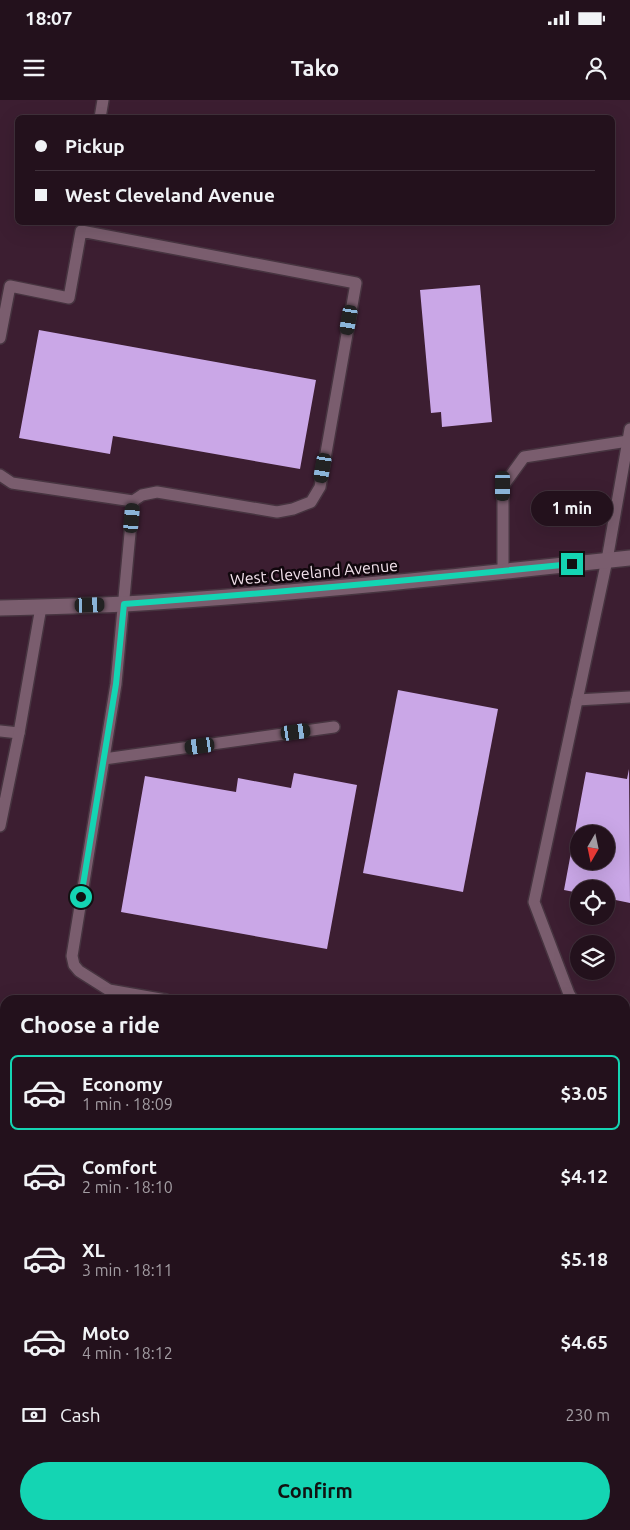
<!DOCTYPE html>
<html lang="en">
<head>
<meta charset="utf-8">
<style>
  :root { --surface:#23111c; --page:#2f1f29; --text:#f1f3f6; --muted:#a39da3; --line:#40313b; --accent:#14d5b3 }
  body { margin:0; font-family:Ubuntu,sans-serif; background:var(--page); color:var(--text); height:100vh; display:flex; flex-direction:column; font-size:19px; white-space:nowrap }
  * { box-sizing:border-box; margin:0 }
  p { font-size:16px; color:var(--muted) }
  .icon { flex:none; width:28px; height:28px; fill:none; stroke:currentColor; stroke-width:2; stroke-linecap:round; stroke-linejoin:round }
  .map { position:relative; flex:1; overflow:hidden }
  .panel { position:absolute; left:0px; top:895px; width:630px; height:535px; display:flex; flex-direction:column; background:var(--surface); border-radius:15px 15px 0 0; box-shadow:0 5px 20px #0002,0 0 0 1px var(--line) }
  .panel>* { flex:none }
  .hud { position:absolute; left:15px; top:15px; width:600px; height:110px; border-radius:8px; box-shadow:0 5px 20px #0002,0 0 0 1px var(--line); display:grid; align-content:center; height:110px; padding:0 20px; background:var(--surface) }
  .needle { width:32px; rotate:189deg }
  .buttons { position:absolute; left:570px; top:725px; display:grid; gap:10px }
  .buttons a { display:grid; place-items:center; width:45px; height:45px; border-radius:50%; background:var(--surface); box-shadow:0 5px 20px #0002,0 0 0 1px var(--line); font-size:25px }
  .end { position:absolute; width:22px; height:22px; margin:-11px; border:6px solid #14d5b3; background:#111; box-shadow:0 0 0 2px #111 }
  .from { border-radius:50% }
  .bubble { position:absolute; height:35px; border-radius:18px; background:var(--surface); box-shadow:0 5px 20px #0002,0 0 0 1px var(--line); font-size:16px; font-weight:600; line-height:35px; text-align:center }
  .car { position:absolute; width:15px; height:30px; margin:-15px -8px; border-radius:6px; box-shadow:0 0 4px 1px #0007; background:linear-gradient(#222 24%,#8ab4d8 0 40%,#222 0 76%,#8ab4d8 0 86%,#222 0) }
  .hud b { display:flex; align-items:center; gap:18px; height:48px; font-size:19px }
  .hud b+b { border-top:1px solid var(--line) }
  .hud i { width:12px; height:12px; background:var(--text) }
  ul { padding:0; list-style:none }
  li { display:flex; align-items:center; gap:15px; height:75px; margin:0 10px 8px; padding:0 10px; border:2px solid transparent; border-radius:8px }
  li div { flex:1 }
  li b { display:block; font-size:19px }
  li em { font-style:normal; font-weight:600 }
  li.active { border-color:var(--accent) }
  li>.icon { width:45px; height:45px; stroke-width:1.5 }
  h2 { padding:0 20px; font-size:22px; line-height:60px }
  .pay { display:flex; align-items:center; gap:12px; height:55px; padding:0 20px; font-size:19px }
  .pay p { margin-inline-start:auto }
  .action { display:flex; gap:10px; margin-top:auto; padding:10px 20px }
  .action a { flex:1; height:58px; border-radius:30px; background:var(--accent); color:#111; font-size:20px; font-weight:600; line-height:58px; text-align:center }
  .status { display:flex; justify-content:space-between; align-items:center; height:35px; padding:0 25px; background:var(--surface); direction:ltr }
  .status svg { height:14px; fill:currentColor }
  header { display:flex; justify-content:space-between; align-items:center; height:65px; padding:0 20px; background:var(--surface); font-size:22px; font-weight:600 }
  .map>svg:first-child { display:block }
</style>
</head>
<body>
<div class="status"><b>18:07</b><svg viewBox="0 0 49 12"><path d="M0 12V9h3v3zM5 12V6h3v6zM10 12V3h3v9zM15 12V0h3v12zM26 1h20v11H26zM47 4h2v5h-2z"/></svg></div>
<header><svg class="icon" aria-label="menu" viewBox="0 0 24 24"><path d="M4 6h16M4 12h16M4 18h16"/></svg>Tako<svg class="icon" aria-label="person" viewBox="0 0 24 24"><circle cx="12" cy="8" r="4"/><path d="M4 21q1-7 8-7t8 7"/></svg></header>
<div class="map">
<svg width="630" height="1430" viewBox="0 0 630 1430">
  <rect width="100%" height="100%" fill="#2f1726"/>
  <path fill="#3c1e31" fill-rule="evenodd" d="M0 0H630V1430H0ZM18 18H612V122H18ZM579 734H606V761H579ZM579 789H606V816H579ZM579 844H606V871H579ZM5 900H625V1425H5Z"/>
  <g fill="#caa7e7" fill-rule="evenodd">
    <polygon points="480,185 492,322 442,327 441,312 431,313 420,190"/>
    <polygon points="39,230 316,280 300,369 113,336 110,354 19,338"/>
    <polygon points="398,590 498,609 463,792 363,773"/>
    <path d="M629 669 630 803 606 798V789H579V793L564 790 586 672 627 679ZM579 734H606V761H579Z"/>
    <polygon points="294,673 357,685 327,849 121,812 145,676 236,692 238,678 291,688"/>
    <polygon points="0,1338 5,1339 5,1425 282,1425 282,1430 0,1430"/>
  </g>
  <g fill="none" stroke-linecap="round" stroke-linejoin="round">
    <defs>
      <g id="lane">
        <polyline points="100,18 103,0"/>
        <polyline points="0,238 10,186 69,198 81,131 356,183 320,387 311,402 293,409 277,412 157,392 142,395 133,401 12,383 0,375"/>
        <polyline points="133,401 116,584 72,856 74,865 79,871 109,890 166,900"/>
        <polyline points="503,471 503,386 524,357 628,341"/>
        <polyline points="577,600 630,597"/>
        <polyline points="0,631 19,633 41,507"/>
        <polyline points="104,659 334,627"/>
        <polyline points="0,726 19,633"/>
        <polyline points="573,900 569,894 534,802 607,460 630,329"/>
        <polyline points="625,928 630,930"/>
        <polyline points="0,1307 5,1307"/>
        <polyline points="625,1383 630,1354"/>
        <polyline points="520,1430 522,1425"/>
        <polyline points="617,1430 618,1425"/>
      </g>
      <g id="street">
        <polyline points="0,1194 5,1195"/>
        <polyline points="484,1425 492,1430"/>
        <polyline points="440,1430 444,1425"/>
      </g>
      <path id="secondary" d="M0 508C42 507 83 506 125 504 294 494 462 476 630 458"/>
    </defs>
    <use href="#lane" stroke="#473440" stroke-width="14"/>
    <use href="#street" stroke="#473440" stroke-width="18"/>
    <use href="#secondary" stroke="#473440" stroke-width="18"/>
    <use href="#lane" stroke="#7a5d6e" stroke-width="11"/>
    <use href="#street" stroke="#7a5d6e" stroke-width="15"/>
    <use href="#secondary" stroke="#7a5d6e" stroke-width="15"/>
  </g>
  <g fill="none" stroke-linecap="round" stroke-linejoin="round">
    <path stroke="#14d5b3" stroke-width="6" d="M81 797 116 584 124 504C274 493 423 479 572 464"/>
  </g>
  <g text-anchor="middle" stroke-width="5" stroke-linejoin="round" paint-order="stroke">
    <g font-size="16" fill="#f3e2ec" stroke="#11070d">
      <text transform="translate(314 472) rotate(-5)" y="6">West Cleveland Avenue</text>
    </g>
  </g>
</svg>
<div class="buttons">
<a><svg class="needle" viewBox="-14 -14 28 28"><path d="M0-13l5 13h-10z" fill="#e53935"/><path d="M0 13l5-13h-10z" fill="#a39da3"/></svg></a>
<a><svg class="icon" aria-label="locate" viewBox="0 0 24 24"><circle cx="12" cy="12" r="6"/><path d="M12 2v4M12 18v4M2 12h4M18 12h4"/></svg></a>
<a><svg class="icon" aria-label="layers" viewBox="0 0 24 24"><path d="M12 4l9 5-9 5-9-5zM3 14l9 5 9-5"/></svg></a>
</div>
<i class="end from" style="left:81px;top:797px"></i>
<i class="end" style="left:572px;top:464px"></i>
<div class="bubble" style="left:531px;top:391px;width:82px">1 min</div>
<i class="car" style="left:349px;top:220px;rotate:190deg"></i>
<i class="car" style="left:323px;top:368px;rotate:190deg"></i>
<i class="car" style="left:503px;top:386px;rotate:180deg"></i>
<i class="car" style="left:132px;top:418px;rotate:5deg"></i>
<i class="car" style="left:90px;top:505px;rotate:88deg"></i>
<i class="car" style="left:296px;top:632px;rotate:82deg"></i>
<i class="car" style="left:200px;top:646px;rotate:262deg"></i>
<div class="hud">
<b><i class="from"></i>Pickup</b>
<b><i></i>West Cleveland Avenue</b>
</div>
<section class="panel">
<h2>Choose a ride</h2>
<ul>
<li class="active"><svg class="icon" aria-label="car" viewBox="0 0 24 24"><path d="M5 17H2v-5l4-1 3-4h7l3 4 3 1v5h-3M9 17h6M6 11h13"/><circle cx="7" cy="17" r="2"/><circle cx="17" cy="17" r="2"/></svg><div><b>Economy</b><p>1 min · 18:09</p></div><em>$3.05</em></li>
<li><svg class="icon" aria-label="car" viewBox="0 0 24 24"><path d="M5 17H2v-5l4-1 3-4h7l3 4 3 1v5h-3M9 17h6M6 11h13"/><circle cx="7" cy="17" r="2"/><circle cx="17" cy="17" r="2"/></svg><div><b>Comfort</b><p>2 min · 18:10</p></div><em>$4.12</em></li>
<li><svg class="icon" aria-label="car" viewBox="0 0 24 24"><path d="M5 17H2v-5l4-1 3-4h7l3 4 3 1v5h-3M9 17h6M6 11h13"/><circle cx="7" cy="17" r="2"/><circle cx="17" cy="17" r="2"/></svg><div><b>XL</b><p>3 min · 18:11</p></div><em>$5.18</em></li>
<li><svg class="icon" aria-label="car" viewBox="0 0 24 24"><path d="M5 17H2v-5l4-1 3-4h7l3 4 3 1v5h-3M9 17h6M6 11h13"/><circle cx="7" cy="17" r="2"/><circle cx="17" cy="17" r="2"/></svg><div><b>Moto</b><p>4 min · 18:12</p></div><em>$4.65</em></li>
</ul>
<div class="pay"><svg class="icon" aria-label="cash" viewBox="0 0 24 24"><path d="M3 7h18v10H3z"/><circle cx="12" cy="12" r="2"/></svg>Cash<p>230 m</p></div>
<div class="action"><a>Confirm</a></div>
</section>
</div>
</body>
</html>
